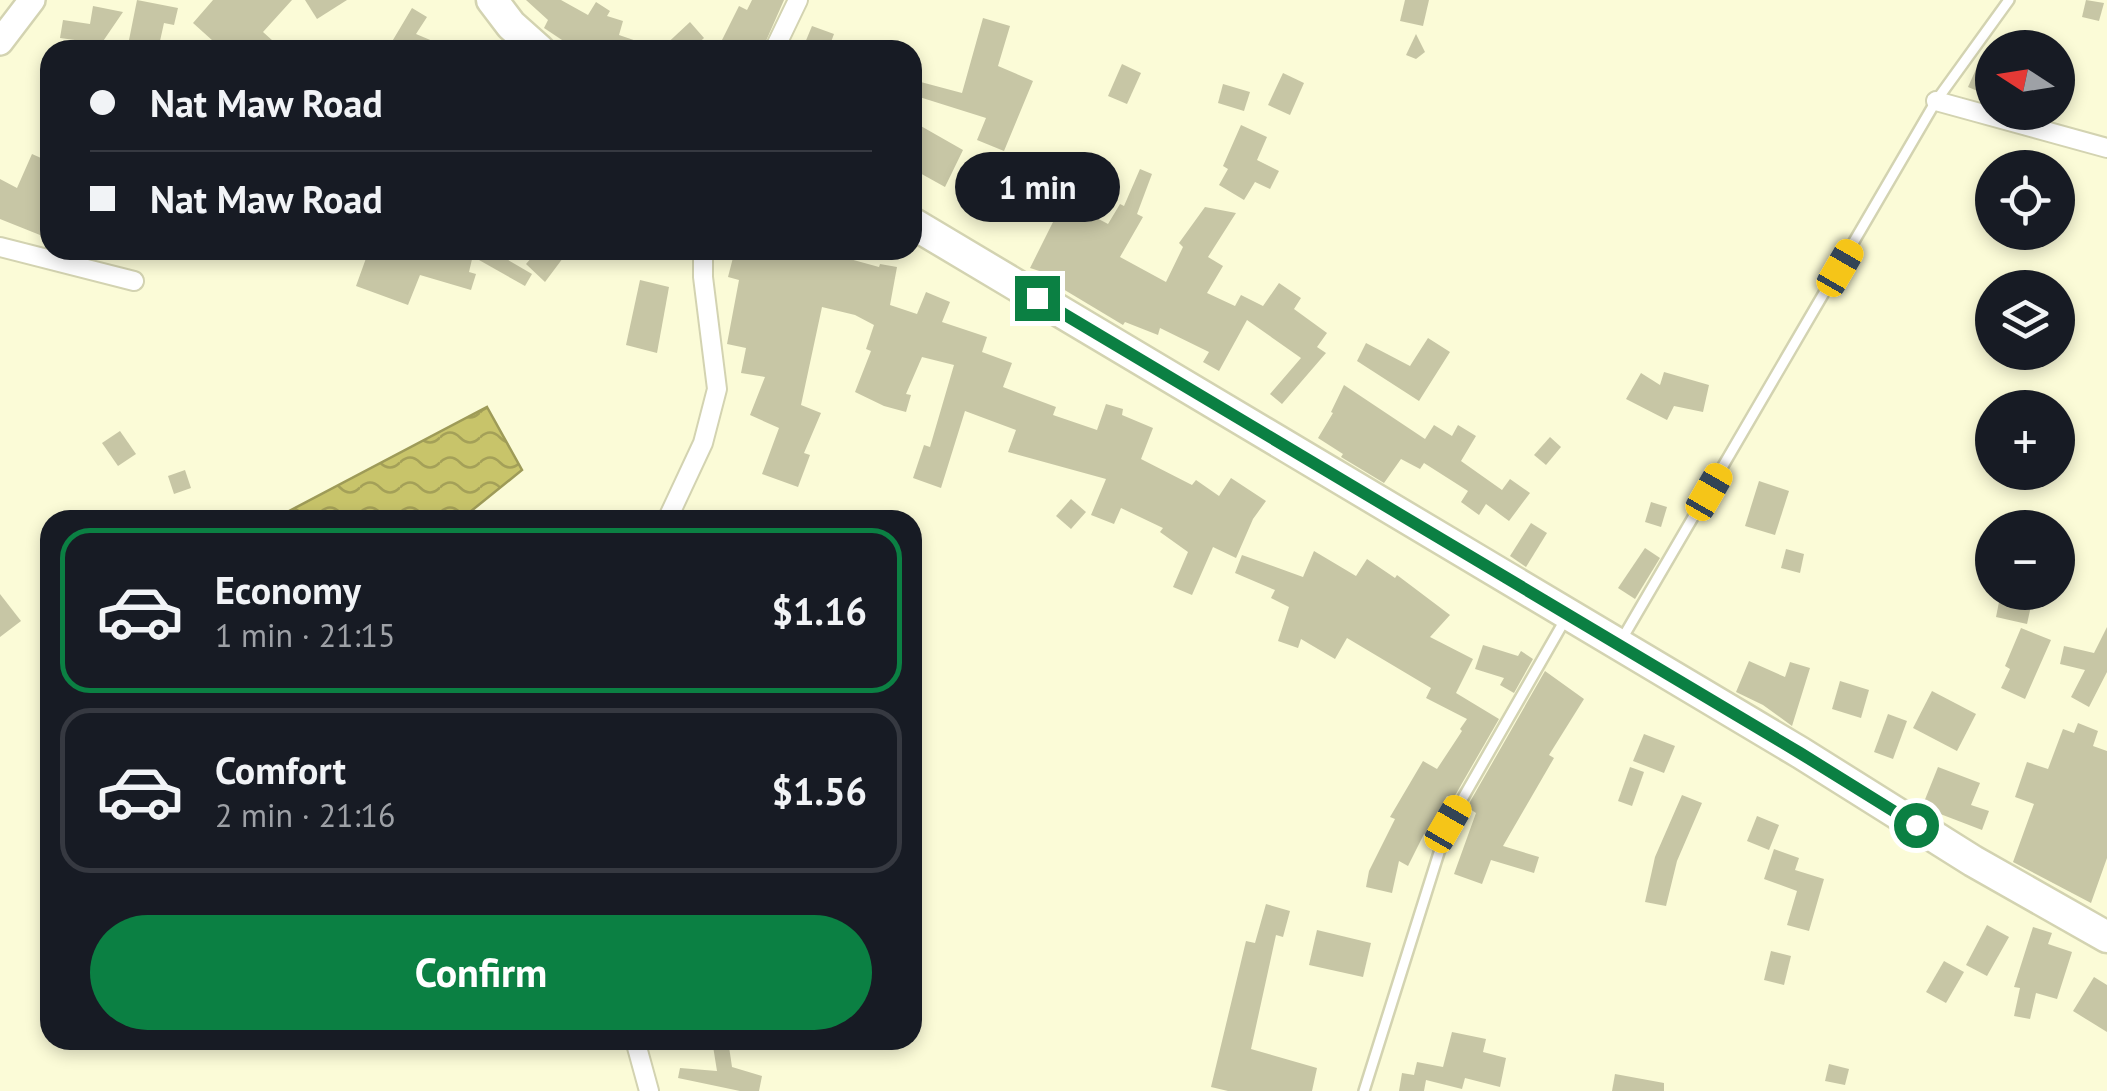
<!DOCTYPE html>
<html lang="en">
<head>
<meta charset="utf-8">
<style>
  :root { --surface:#171b24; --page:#242831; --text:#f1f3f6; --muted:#9ea1a6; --line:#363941; --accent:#0b8043 }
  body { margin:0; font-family:"PT Sans",sans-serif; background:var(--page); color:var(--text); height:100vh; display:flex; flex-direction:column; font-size:38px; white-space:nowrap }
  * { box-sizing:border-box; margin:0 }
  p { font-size:32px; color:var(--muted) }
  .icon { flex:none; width:55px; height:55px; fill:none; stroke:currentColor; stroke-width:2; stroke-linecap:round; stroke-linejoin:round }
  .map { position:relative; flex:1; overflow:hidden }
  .details { position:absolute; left:40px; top:510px; width:882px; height:540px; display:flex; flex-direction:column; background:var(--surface); border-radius:30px; box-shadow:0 5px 15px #0003 }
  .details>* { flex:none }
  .top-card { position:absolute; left:40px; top:40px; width:882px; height:220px; border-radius:30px; box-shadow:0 5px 15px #0003; display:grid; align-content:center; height:220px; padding:0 50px; background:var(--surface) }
  .needle { width:65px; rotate:282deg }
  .fabs { position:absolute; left:1975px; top:30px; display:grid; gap:20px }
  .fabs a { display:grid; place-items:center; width:100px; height:100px; border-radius:50%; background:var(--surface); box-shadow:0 5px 15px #0003; font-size:50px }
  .end { position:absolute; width:45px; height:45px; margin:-22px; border:12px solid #0b8043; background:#fff; box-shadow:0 0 0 5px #fff }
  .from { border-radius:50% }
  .bubble { position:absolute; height:70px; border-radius:35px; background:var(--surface); box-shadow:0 5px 15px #0003; font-size:32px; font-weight:600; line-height:70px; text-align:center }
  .car { position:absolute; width:30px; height:60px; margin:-30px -15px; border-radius:12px; box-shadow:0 0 8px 2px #0007; background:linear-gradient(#f5c518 24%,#345 0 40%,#f5c518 0 76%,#345 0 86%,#f5c518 0) }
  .top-card b { display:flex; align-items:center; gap:35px; height:95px; font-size:38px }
  .top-card b+b { border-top:2px solid var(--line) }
  .top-card i { width:25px; height:25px; background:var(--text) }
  ul { padding:18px 0 0; list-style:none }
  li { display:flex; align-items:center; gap:30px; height:165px; margin:0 20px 15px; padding:0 30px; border:5px solid var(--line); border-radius:30px }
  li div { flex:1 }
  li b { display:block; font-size:38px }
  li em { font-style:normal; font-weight:600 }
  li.on { border-color:var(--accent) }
  li>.icon { width:90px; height:90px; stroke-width:1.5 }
  .cta { display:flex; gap:20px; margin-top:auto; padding:20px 50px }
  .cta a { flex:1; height:115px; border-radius:60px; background:var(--accent); color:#fff; font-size:40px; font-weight:600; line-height:115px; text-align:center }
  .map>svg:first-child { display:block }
</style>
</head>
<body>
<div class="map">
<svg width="2107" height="1091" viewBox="0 0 2107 1091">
  <defs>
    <pattern id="water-waves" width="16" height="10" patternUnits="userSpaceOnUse" patternTransform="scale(2.5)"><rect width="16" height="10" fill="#c8c46a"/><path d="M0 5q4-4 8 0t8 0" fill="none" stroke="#a4a058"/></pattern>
  </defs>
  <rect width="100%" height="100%" fill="#fbfbd7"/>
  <polygon fill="url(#water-waves)" stroke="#9e9b58" stroke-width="2.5" points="487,407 522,470 460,520 272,520"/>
  <g fill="#c7c6a5">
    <polygon points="137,0 178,8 174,25 164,23 158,50 127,50"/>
    <polygon points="213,0 292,0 263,32 283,50 223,50 193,23"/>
    <polygon points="305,0 347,0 317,19"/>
    <polygon points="526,0 561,0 588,15 596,2 610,11 607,16 623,21 619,35 654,47 653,50 577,50 544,28 548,20"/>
    <polygon points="752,0 784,0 762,50 741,50 722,40 739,6 747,10"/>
    <polygon points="1405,0 1429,0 1423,26 1400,21"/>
    <polygon points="2086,0 2104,3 2099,21 2082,17"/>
    <polygon points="93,6 123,12 97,50 76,50 82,41 60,38 63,20 90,24"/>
    <polygon points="412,8 427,17 416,34 454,50 387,50"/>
    <polygon points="983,18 1010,26 998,66 1033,81 1004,151 977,140 986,118 913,95 917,81 962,93"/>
    <polygon points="690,22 704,38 691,50 660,50"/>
    <polygon points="812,26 834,34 828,50 802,50"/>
    <polygon points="1416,34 1425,52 1416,59 1406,55"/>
    <polygon points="1122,64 1141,73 1127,104 1108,96"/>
    <polygon points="1977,67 1992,73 1992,97 1968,87"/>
    <polygon points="1283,73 1304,83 1290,115 1268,105"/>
    <polygon points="1223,84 1250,92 1244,111 1218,103"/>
    <polygon points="912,121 963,150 945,187 918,172 920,169 912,165"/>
    <polygon points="1241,125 1267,137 1257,160 1279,171 1270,189 1255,182 1244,200 1219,185 1228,169 1223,166"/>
    <polygon points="32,154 50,162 50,239 0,219 0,179 17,188"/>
    <polygon points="1076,154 1096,162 1078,208 1108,224 1120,204 1124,206 1140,169 1152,174 1137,214 1143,217 1120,257 1166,282 1183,247 1179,243 1205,207 1236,213 1208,257 1223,266 1207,293 1235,306 1241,295 1263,306 1279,283 1301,298 1294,309 1327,333 1317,347 1326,353 1282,404 1270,394 1301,358 1247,320 1219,371 1203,362 1209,352 1160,328 1158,335 1125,322 1123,325 1058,286 1061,278 1030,268 1066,196 1060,193"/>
    <polygon points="369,250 455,250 473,255 469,272 476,274 471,290 420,275 408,305 356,286"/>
    <polygon points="485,250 491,250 532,274 525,286 479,260"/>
    <polygon points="538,250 569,250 545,282 526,264"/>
    <polygon points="735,250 817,250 879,267 880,264 897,267 890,305 917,314 926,292 950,302 942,322 987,337 982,352 1012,363 1003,387 1056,407 1053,415 1097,430 1106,404 1123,409 1122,415 1153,428 1141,459 1192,485 1196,480 1219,496 1231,478 1266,501 1253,519 1236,558 1213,547 1192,595 1173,587 1188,552 1160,532 1163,528 1121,508 1114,524 1091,515 1106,479 1008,452 1016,430 965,411 941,488 913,478 924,445 930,447 954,365 922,357 906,394 911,395 906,412 884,406 855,392 871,351 866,349 874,325 855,315 822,307 801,405 821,413 804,453 810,455 798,487 762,474 779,428 750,415 765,377 741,373 746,348 727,344 739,280 728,277"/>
    <polygon points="640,280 669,287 657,353 626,345"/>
    <polygon points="1428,338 1450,352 1419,401 1357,361 1366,343 1410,366"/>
    <polygon points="1664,372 1709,385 1703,412 1674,406 1667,420 1626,399 1641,373 1660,385"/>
    <polygon points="1344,385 1425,439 1434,425 1452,436 1458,425 1476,436 1461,461 1502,490 1510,479 1530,493 1509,521 1486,504 1479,515 1461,502 1468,491 1424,463 1420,469 1401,459 1384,483 1341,457 1343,454 1318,438 1333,413 1331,412"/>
    <polygon points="120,431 136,454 118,466 102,443"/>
    <polygon points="1550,437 1561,447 1546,465 1534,455"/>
    <polygon points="185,470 191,488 174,494 168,476"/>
    <polygon points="1759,481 1789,491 1775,535 1745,526"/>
    <polygon points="1071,499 1086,512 1071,529 1056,516"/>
    <polygon points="1651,502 1667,507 1661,527 1645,522"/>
    <polygon points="1531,523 1547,533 1526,567 1510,556"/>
    <polygon points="1645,548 1660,558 1635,599 1618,588"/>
    <polygon points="1786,549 1804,554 1800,573 1781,568"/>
    <polygon points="1314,551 1356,576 1367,559 1395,578 1397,575 1450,615 1430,637 1473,659 1456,693 1499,719 1453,799 1447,796 1428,836 1424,834 1408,866 1399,861 1392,893 1366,887 1369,871 1395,819 1390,817 1423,761 1437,769 1462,731 1460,729 1467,719 1426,698 1431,688 1347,638 1335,659 1301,639 1298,648 1278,641 1289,607 1271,598 1275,590 1235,573 1242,555 1303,577"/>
    <polygon points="2001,592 2034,592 2027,624 1996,617"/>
    <polygon points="0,594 21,621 0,637"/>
    <polygon points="2107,627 2107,672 2089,707 2071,697 2085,670 2060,664 2064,646 2094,653"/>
    <polygon points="2021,628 2051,640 2025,699 2001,688 2010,669 2005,666"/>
    <polygon points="1483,645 1518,656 1521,651 1533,659 1514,693 1500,685 1504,678 1475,669"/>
    <polygon points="1749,661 1785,677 1790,662 1810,668 1792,726 1763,705 1736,692"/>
    <polygon points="1545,671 1584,699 1549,755 1554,758 1503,846 1539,857 1534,873 1491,860 1482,884 1454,874 1476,813 1467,807"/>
    <polygon points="1840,681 1869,690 1861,718 1832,709"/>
    <polygon points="1932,691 1976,714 1957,751 1913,728"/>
    <polygon points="1888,714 1907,721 1893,759 1874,752"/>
    <polygon points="2078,723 2098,731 2093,746 2107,751 2107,858 2091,903 2013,862 2034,804 2015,797 2027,762 2048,769 2063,729 2074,733"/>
    <polygon points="1644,734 1675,746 1664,773 1633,761"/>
    <polygon points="1630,767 1644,772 1632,806 1618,801"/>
    <polygon points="1938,767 1980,783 1971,805 1989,811 1982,830 1922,807"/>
    <polygon points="1682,795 1702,803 1677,861 1666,906 1645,902 1655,857"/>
    <polygon points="1757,816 1779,825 1769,850 1747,841"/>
    <polygon points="1774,849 1799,858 1795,870 1824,879 1809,931 1787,925 1797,891 1764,879"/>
    <polygon points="1266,904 1290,911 1283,937 1276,935 1251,1049 1317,1068 1312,1091 1228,1091 1211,1087 1246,941 1255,943"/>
    <polygon points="1987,925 2009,937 1987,976 1966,965"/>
    <polygon points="2033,927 2052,933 2048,944 2072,952 2057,999 2036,993 2030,1019 2014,1016 2020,988 2014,987"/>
    <polygon points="1317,930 1371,943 1363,977 1309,965"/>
    <polygon points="1771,951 1791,956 1784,985 1764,980"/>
    <polygon points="1944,961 1964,972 1946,1003 1926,992"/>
    <polygon points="2094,977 2107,985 2107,1032 2073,1011"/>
    <polygon points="1452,1032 1486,1039 1483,1052 1506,1058 1500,1087 1465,1078 1462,1089 1426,1080 1424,1091 1399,1091 1402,1073 1414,1075 1417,1062 1443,1067"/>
    <polygon points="712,1040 728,1040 732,1067 762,1076 759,1091 740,1091 678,1078 680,1068 717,1071"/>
    <polygon points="1829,1064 1849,1069 1845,1085 1825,1081"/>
    <polygon points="1615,1074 1664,1083 1664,1091 1612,1091"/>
  </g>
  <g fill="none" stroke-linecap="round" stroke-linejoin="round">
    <defs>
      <g id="service">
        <polyline points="1622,639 1936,101 2009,0"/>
        <polyline points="1364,1091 1448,824 1566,618"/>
      </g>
      <g id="minor">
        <polyline points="774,50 798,0"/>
        <polyline points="1936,101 2107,148"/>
        <polyline points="0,247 134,281"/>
        <polyline points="667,520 703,443 717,389 703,277 703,250"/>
        <polyline points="635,1040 649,1091"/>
      </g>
      <polyline id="secondary" points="0,42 32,0"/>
      <g id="primary">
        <polyline points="492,0 511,25 539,50"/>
        <polyline points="912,223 1801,753 1973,861 2107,937"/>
      </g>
    </defs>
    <use href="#service" stroke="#d3d3b1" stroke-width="14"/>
    <use href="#minor" stroke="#d3d3b1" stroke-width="22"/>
    <use href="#secondary" stroke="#d3d3b1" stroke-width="30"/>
    <use href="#primary" stroke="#d3d3b1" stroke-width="35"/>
    <use href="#service" stroke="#fff" stroke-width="9"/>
    <use href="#minor" stroke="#fff" stroke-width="18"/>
    <use href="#secondary" stroke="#fff" stroke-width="25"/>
    <use href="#primary" stroke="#fff" stroke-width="30"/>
  </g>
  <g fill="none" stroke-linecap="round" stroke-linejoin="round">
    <polyline stroke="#0b8043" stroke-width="12" points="1037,298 1800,753 1916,825"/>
  </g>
</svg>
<div class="fabs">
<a><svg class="needle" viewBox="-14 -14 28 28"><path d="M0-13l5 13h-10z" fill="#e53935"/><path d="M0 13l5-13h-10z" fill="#9ea1a6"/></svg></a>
<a><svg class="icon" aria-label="locate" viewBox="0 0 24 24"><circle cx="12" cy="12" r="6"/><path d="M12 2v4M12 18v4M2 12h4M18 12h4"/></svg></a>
<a><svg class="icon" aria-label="layers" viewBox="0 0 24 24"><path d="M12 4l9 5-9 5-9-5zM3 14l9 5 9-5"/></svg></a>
<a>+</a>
<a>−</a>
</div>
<i class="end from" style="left:1916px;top:825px"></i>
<i class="end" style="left:1037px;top:298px"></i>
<div class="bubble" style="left:955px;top:152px;width:165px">1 min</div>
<i class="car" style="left:1840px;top:268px;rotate:30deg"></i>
<i class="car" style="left:1709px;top:492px;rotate:30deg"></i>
<i class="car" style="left:1448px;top:824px;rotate:30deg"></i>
<div class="top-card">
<b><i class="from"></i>Nat Maw Road</b>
<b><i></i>Nat Maw Road</b>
</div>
<section class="details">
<ul>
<li class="on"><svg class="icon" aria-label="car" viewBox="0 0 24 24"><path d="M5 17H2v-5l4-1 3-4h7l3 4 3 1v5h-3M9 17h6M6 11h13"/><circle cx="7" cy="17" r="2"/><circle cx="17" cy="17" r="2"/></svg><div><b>Economy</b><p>1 min · 21:15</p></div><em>$1.16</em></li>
<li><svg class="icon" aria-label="car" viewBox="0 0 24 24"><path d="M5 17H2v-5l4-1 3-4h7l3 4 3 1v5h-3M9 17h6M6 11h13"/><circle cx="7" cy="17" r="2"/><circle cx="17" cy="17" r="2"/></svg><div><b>Comfort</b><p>2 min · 21:16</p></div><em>$1.56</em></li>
</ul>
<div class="cta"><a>Confirm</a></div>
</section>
</div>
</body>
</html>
